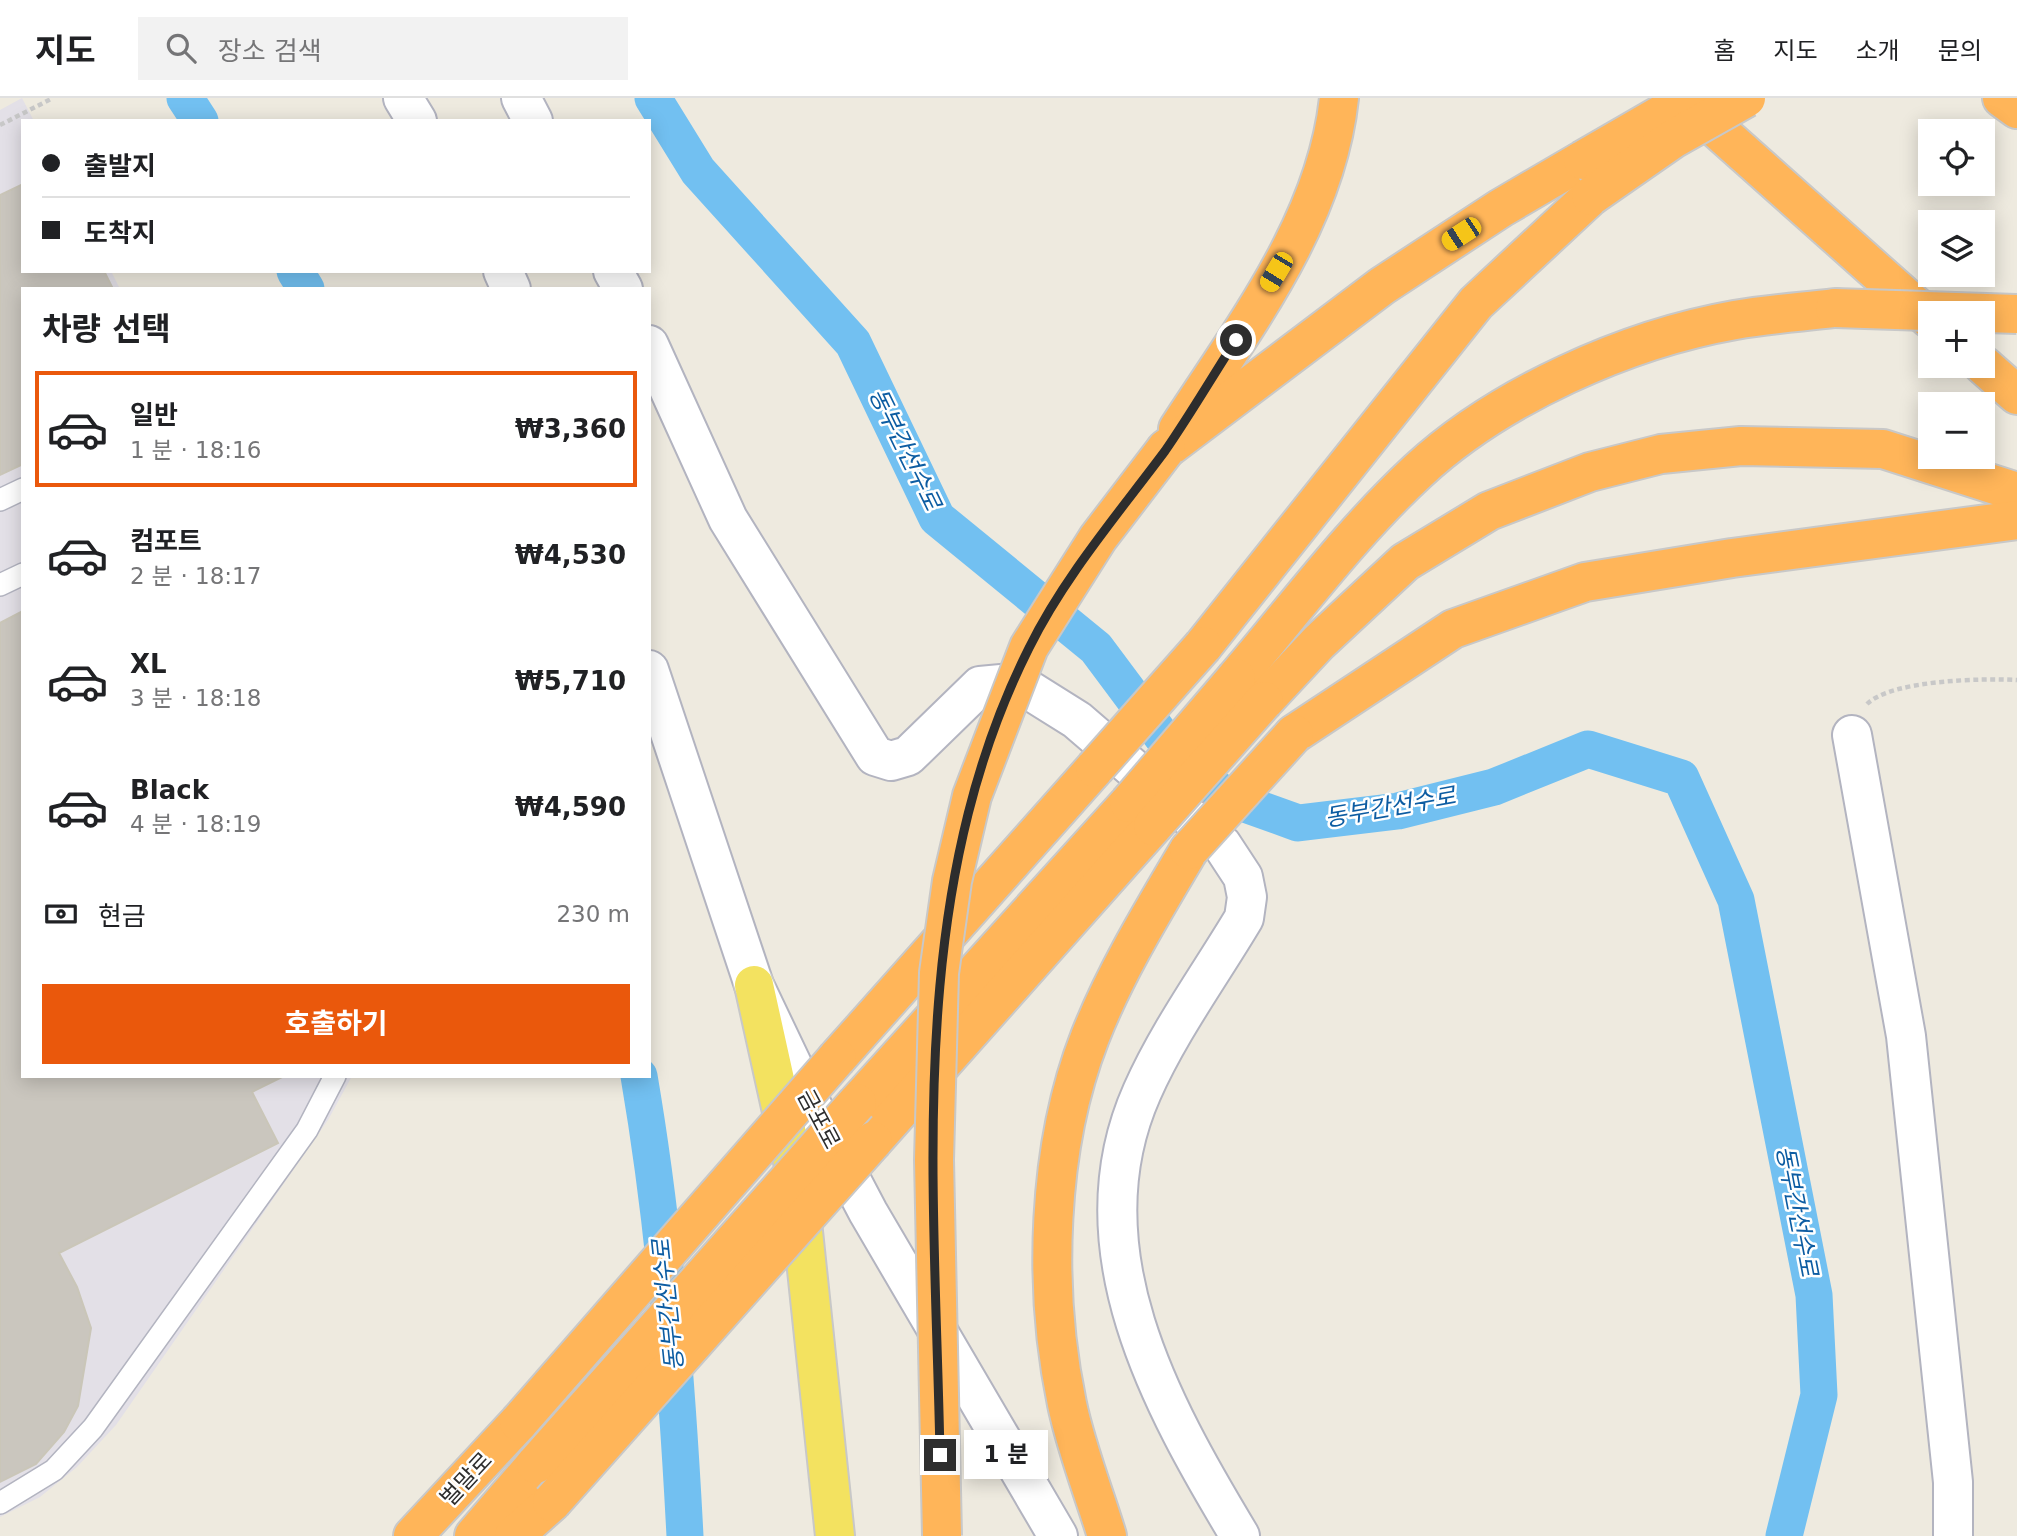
<!DOCTYPE html>
<html lang="ko">
<head>
<meta charset="utf-8">
<style>
  :root { --surface:#fff; --page:#f2f2f2; --text:#202124; --muted:#757577; --line:#e0e0e0; --accent:#ea580c }
  body { margin:0; font-family:"DejaVu Sans","Noto Sans KR",sans-serif; background:var(--page); color:var(--text); height:100vh; display:flex; flex-direction:column; font-size:26px; white-space:nowrap }
  * { box-sizing:border-box; margin:0 }
  p { font-size:23px; color:var(--muted) }
  .icon { flex:none; width:38px; height:38px; fill:none; stroke:currentColor; stroke-width:2; stroke-linecap:round; stroke-linejoin:round }
  .map { position:relative; flex:1; overflow:hidden }
  .drawer { position:absolute; left:21px; top:189px; width:630px; height:791px; display:flex; flex-direction:column; background:var(--surface); border-radius:0px; box-shadow:0 4px 18px #0003 }
  .drawer>* { flex:none }
  .top-card { position:absolute; left:21px; top:21px; width:630px; height:154px; border-radius:0px; box-shadow:0 4px 18px #0003; display:grid; align-content:center; height:154px; padding:0 21px; background:var(--surface) }
  .buttons { position:absolute; left:1918px; top:21px; display:grid; gap:14px }
  .buttons a { display:grid; place-items:center; width:77px; height:77px; border-radius:0px; background:var(--surface); box-shadow:0 4px 18px #0003; font-size:35px }
  .end { position:absolute; width:32px; height:32px; margin:-16px; border:9px solid #2d2d2d; background:#fff; box-shadow:0 0 0 4px #fff }
  .from { border-radius:50% }
  .bubble { position:absolute; height:49px; border-radius:0px; background:var(--surface); box-shadow:0 4px 18px #0003; font-size:23px; font-weight:700; line-height:49px; text-align:center }
  .car { position:absolute; width:21px; height:42px; margin:-21px -10px; border-radius:9px; box-shadow:0 0 5px 2px #0007; background:linear-gradient(#f5c518 24%,#345 0 40%,#f5c518 0 76%,#345 0 86%,#f5c518 0) }
  .top-card b { display:flex; align-items:center; gap:24px; height:66px; font-size:26px }
  .top-card b+b { border-top:2px solid var(--line) }
  .top-card i { width:18px; height:18px; background:var(--text) }
  ul { padding:0; list-style:none }
  li { display:flex; align-items:center; gap:21px; height:116px; margin:0 14px 10px; padding:0 7px; border:4px solid transparent; border-radius:0px }
  li div { flex:1 }
  li b { display:block; font-size:26px }
  li em { font-style:normal; font-weight:700 }
  li.selected { border-color:var(--accent) }
  li>.icon { width:63px; height:63px; stroke-width:1.5 }
  h2 { padding:0 21px; font-size:32px; line-height:84px }
  .pay { display:flex; align-items:center; gap:18px; height:77px; padding:0 21px; font-size:26px }
  .pay p { margin-inline-start:auto }
  .primary-button { display:flex; gap:14px; margin-top:auto; padding:14px 21px }
  .primary-button a { flex:1; height:80px; border-radius:0px; background:var(--accent); color:#fff; font-size:28px; font-weight:700; line-height:80px; text-align:center }
  header { display:flex; align-items:center; gap:42px; box-sizing:border-box; height:98px; padding:0 35px; background:var(--surface); border-bottom:2px solid var(--line) }
  header strong { font-size:33px }
  nav { display:flex; gap:38px; margin-inline-start:auto; font-size:24px }
  .search { width:490px; height:63px; background:var(--page); display:flex; align-items:center; gap:18px; box-sizing:border-box; padding:0 24px; border-radius:0px; color:var(--muted); font-size:26px }
  .map>svg:first-child { display:block }
</style>
</head>
<body>
<header>
<strong>지도</strong>
<div class="search"><svg class="icon" aria-label="search" viewBox="0 0 24 24"><circle cx="10" cy="10" r="6"/><path d="M15 15l6 6"/></svg>장소 검색</div>
<nav><a>홈</a><a>지도</a><a>소개</a><a>문의</a></nav>
</header>
<div class="map">
<svg width="2017" height="1438" viewBox="0 0 2017 1438">
  <rect width="100%" height="100%" fill="#eeeadf"/>
  <polygon fill="#e3e0e7" points="22,0 34,23 23,23 23,173 111,173 120,191 23,191 23,978 352,978 328,1022 116,1327 77,1369 40,1399 0,1419 0,12"/>
  <g fill="none" stroke-linecap="round" stroke-linejoin="round">
    <g stroke="#72c0f1" stroke-width="37">
      <polyline points="185,0 200,23"/>
      <polyline points="653,0 698,73 853,245 937,420 1096,550 1187,672 1234,702 1298,725 1398,713 1494,689 1588,651 1681,680 1736,802 1814,1197 1819,1297 1784,1438"/>
      <polyline points="295,173 306,191"/>
      <path d="M639 978C665 1130 677 1284 685 1438"/>
    </g>
  </g>
  <g fill="#cac6be" stroke="#cac6b8" stroke-width="2">
    <polygon points="23,86 23,173 104,173 113,191 23,191 23,366 0,377 0,97"/>
    <polygon points="23,513 23,978 284,978 252,994 278,1045 59,1155 77,1189 91,1230 78,1308 64,1334 36,1366 0,1384 0,525"/>
  </g>
  <g fill="none" stroke-linecap="round" stroke-linejoin="round">
    <defs>
      <g id="lane">
        <polyline points="0,402 23,391"/>
        <polyline points="0,487 23,476"/>
        <polyline points="0,1405 54,1372 93,1330 307,1032 335,978"/>
      </g>
      <g id="street">
        <polyline points="521,0 533,23"/>
        <polyline points="613,173 623,191"/>
        <path d="M649 247 728 421 875 658 891 663 908 658 980 588 1012 585 1026 590 1077 622 1222 747 1243 779 1247 799 1244 820C1210 877 1169 933 1142 994 1073 1149 1161 1307 1240 1438"/>
        <polyline points="1852,637 1906,938 1953,1384 1953,1438"/>
      </g>
      <g id="secondary">
        <polyline points="403,0 417,23"/>
        <polyline points="503,173 511,191"/>
        <polyline points="649,572 754,887 807,998 868,1114 1058,1438"/>
      </g>
      <polyline id="primary" points="754,887 798,1086 835,1438"/>
      <g id="highway">
        <polyline points="2002,0 2017,11"/>
        <polyline points="1683,1 1930,221"/>
        <polyline points="1983,267 2017,297"/>
        <path d="M1178 331C1244 229 1326 124 1339 0"/>
        <polyline points="1166,351 1382,188 1501,110 1583,62"/>
        <polyline points="1203,548 1476,205 1591,98"/>
        <path d="M1236 580C1295 511 1351 435 1418 373 1499 298 1627 241 1735 222 1768 216 1802 214 1835 210"/>
        <polyline points="1264,603 1319,544 1405,464 1489,413 1590,374 1661,356 1741,348 1883,351 2017,394"/>
        <polyline points="1294,636 1453,531 1585,484 1732,460 2017,422"/>
        <polyline points="837,960 1095,670"/>
        <polyline points="857,1005 1129,705"/>
        <polyline points="873,1043 1153,728"/>
        <polyline points="413,1438 519,1324"/>
        <polyline points="474,1438 536,1366"/>
        <polyline points="514,1438 552,1404"/>
        <path d="M1107 1438C1094 1395 1076 1350 1067 1306 1043 1191 1047 1049 1090 939 1116 873 1153 813 1189 752"/>
      </g>
    </defs>
    <use href="#lane" stroke="#b3b4c0" stroke-width="24"/>
    <use href="#street" stroke="#b3b4c0" stroke-width="42"/>
    <use href="#secondary" stroke="#b3b4c0" stroke-width="42"/>
    <use href="#primary" stroke="#c8c8c8" stroke-width="42"/>
    <use href="#highway" stroke="#c8c8c8" stroke-width="42"/>
    <g stroke="#c8c8c8" stroke-width="4.5" stroke-dasharray="5 3.5" stroke-linecap="butt">
      <polyline points="0,27 53,0"/>
      <path d="M1867 606C1891 582 1983 580 2017 582"/>
    </g>
    <use href="#lane" stroke="#fff" stroke-width="21"/>
    <use href="#street" stroke="#fff" stroke-width="38"/>
    <use href="#secondary" stroke="#fff" stroke-width="38"/>
    <use href="#primary" stroke="#f3e260" stroke-width="38"/>
    <use href="#highway" stroke="#ffb559" stroke-width="38"/>
    <defs>
      <g id="highway-bridge">
        <polyline points="1583,62 1690,0"/>
        <polyline points="1591,98 1673,41 1746,0"/>
        <polyline points="1835,210 2017,216"/>
        <polyline points="1095,670 1203,548"/>
        <polyline points="1129,705 1236,580"/>
        <polyline points="1153,728 1264,603"/>
        <polyline points="1189,752 1294,636"/>
        <polyline points="519,1324 837,960"/>
        <polyline points="536,1366 857,1005"/>
        <polyline points="552,1404 873,1043"/>
        <polyline points="942,1438 934,1062 939,875 952,783 972,698 1029,549 1098,440 1166,351"/>
      </g>
    </defs>
    <use href="#highway-bridge" stroke="#c8c8c8" stroke-width="42" stroke-linecap="butt"/>
    <use href="#highway-bridge" stroke="#ffb559" stroke-width="38"/>
  </g>
  <g fill="none" stroke-linecap="round" stroke-linejoin="round">
    <path stroke="#2d2d2d" stroke-width="9" d="M940 1357C935 1088 904 799 1029 550 1064 479 1118 416 1165 353 1190 317 1212 279 1236 242"/>
  </g>
  <g text-anchor="middle" stroke-width="5" stroke-linejoin="round" paint-order="stroke">
    <g font-size="23" fill="#2d2d2d" stroke="#fff">
      <text transform="translate(819 1021) rotate(62)" y="8">금포로</text>
      <text transform="translate(466 1381) rotate(-47)" y="8">벌말로</text>
    </g>
    <g font-size="24" font-style="italic" fill="#0c5ca2" stroke="#fff">
      <text transform="translate(905 351) rotate(64)" y="8">동부간선수로</text>
      <text transform="translate(1390 709) rotate(-10)" y="8">동부간선수로</text>
      <text transform="translate(1797 1113) rotate(79)" y="8">동부간선수로</text>
      <text transform="translate(668 1207) rotate(-96)" y="8">동부간선수로</text>
    </g>
  </g>
</svg>
<div class="buttons">
<a><svg class="icon" aria-label="locate" viewBox="0 0 24 24"><circle cx="12" cy="12" r="6"/><path d="M12 2v4M12 18v4M2 12h4M18 12h4"/></svg></a>
<a><svg class="icon" aria-label="layers" viewBox="0 0 24 24"><path d="M12 4l9 5-9 5-9-5zM3 14l9 5 9-5"/></svg></a>
<a>+</a>
<a>−</a>
</div>
<i class="end from" style="left:1236px;top:242px"></i>
<i class="end" style="left:940px;top:1357px"></i>
<div class="bubble" style="left:964px;top:1332px;width:84px">1 분</div>
<i class="car" style="left:1461px;top:136px;rotate:237deg"></i>
<i class="car" style="left:1276px;top:174px;rotate:211deg"></i>
<div class="top-card">
<b><i class="from"></i>출발지</b>
<b><i></i>도착지</b>
</div>
<section class="drawer">
<h2>차량 선택</h2>
<ul>
<li class="selected"><svg class="icon" aria-label="car" viewBox="0 0 24 24"><path d="M5 17H2v-5l4-1 3-4h7l3 4 3 1v5h-3M9 17h6M6 11h13"/><circle cx="7" cy="17" r="2"/><circle cx="17" cy="17" r="2"/></svg><div><b>일반</b><p>1 분 · 18:16</p></div><em>₩3,360</em></li>
<li><svg class="icon" aria-label="car" viewBox="0 0 24 24"><path d="M5 17H2v-5l4-1 3-4h7l3 4 3 1v5h-3M9 17h6M6 11h13"/><circle cx="7" cy="17" r="2"/><circle cx="17" cy="17" r="2"/></svg><div><b>컴포트</b><p>2 분 · 18:17</p></div><em>₩4,530</em></li>
<li><svg class="icon" aria-label="car" viewBox="0 0 24 24"><path d="M5 17H2v-5l4-1 3-4h7l3 4 3 1v5h-3M9 17h6M6 11h13"/><circle cx="7" cy="17" r="2"/><circle cx="17" cy="17" r="2"/></svg><div><b>XL</b><p>3 분 · 18:18</p></div><em>₩5,710</em></li>
<li><svg class="icon" aria-label="car" viewBox="0 0 24 24"><path d="M5 17H2v-5l4-1 3-4h7l3 4 3 1v5h-3M9 17h6M6 11h13"/><circle cx="7" cy="17" r="2"/><circle cx="17" cy="17" r="2"/></svg><div><b>Black</b><p>4 분 · 18:19</p></div><em>₩4,590</em></li>
</ul>
<div class="pay"><svg class="icon" aria-label="cash" viewBox="0 0 24 24"><path d="M3 7h18v10H3z"/><circle cx="12" cy="12" r="2"/></svg>현금<p>230 m</p></div>
<div class="primary-button"><a>호출하기</a></div>
</section>
</div>
</body>
</html>
